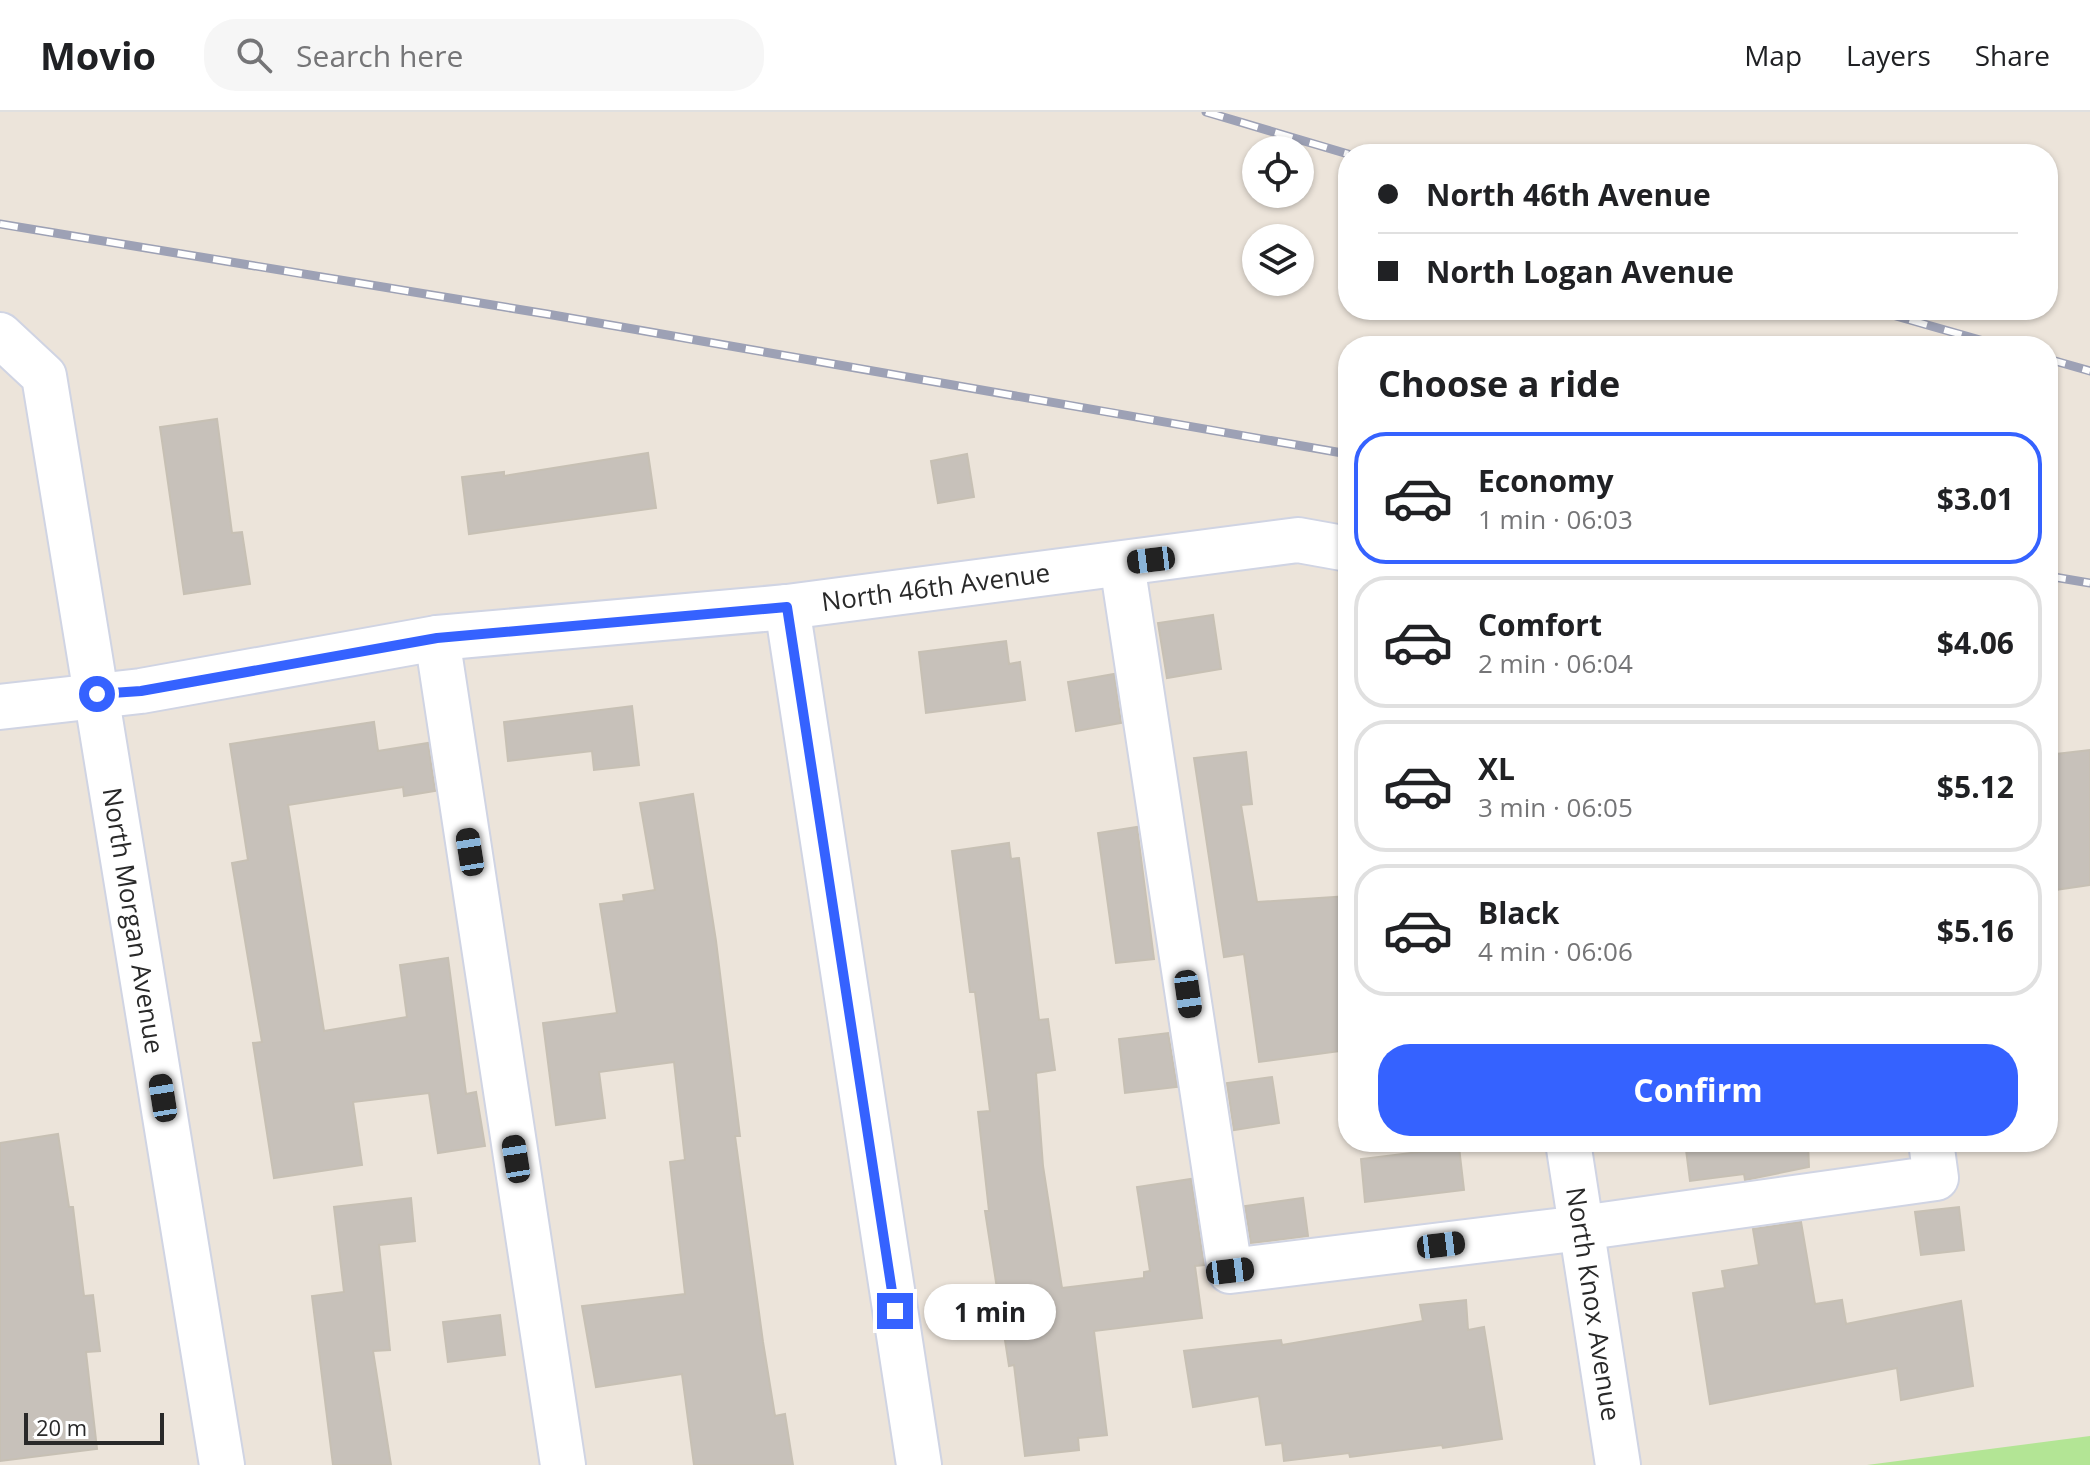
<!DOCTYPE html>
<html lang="en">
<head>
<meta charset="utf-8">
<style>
  :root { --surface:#fff; --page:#f6f6f6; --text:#202124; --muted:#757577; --line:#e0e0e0; --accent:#3562ff }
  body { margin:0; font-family:"Open Sans",sans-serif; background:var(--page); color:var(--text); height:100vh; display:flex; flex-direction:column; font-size:30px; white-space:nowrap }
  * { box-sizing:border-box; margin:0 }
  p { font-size:26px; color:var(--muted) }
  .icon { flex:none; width:44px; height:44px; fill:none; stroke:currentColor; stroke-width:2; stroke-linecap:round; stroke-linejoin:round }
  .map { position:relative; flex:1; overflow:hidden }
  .drawer { position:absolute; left:1338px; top:224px; width:720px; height:816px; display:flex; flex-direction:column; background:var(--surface); border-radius:32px; box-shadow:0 2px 6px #0004 }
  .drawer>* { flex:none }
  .banner { position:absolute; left:1338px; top:32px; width:720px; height:176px; border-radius:32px; box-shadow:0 2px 6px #0004; display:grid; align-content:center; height:176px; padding:0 40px; background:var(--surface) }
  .controls { position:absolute; left:1242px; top:24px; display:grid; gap:16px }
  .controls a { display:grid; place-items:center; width:72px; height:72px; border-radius:50%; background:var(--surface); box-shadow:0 2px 6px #0004; font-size:40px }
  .scale { position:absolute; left:24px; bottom:20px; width:140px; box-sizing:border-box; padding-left:8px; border:4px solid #292929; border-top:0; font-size:22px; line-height:28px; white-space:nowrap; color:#292929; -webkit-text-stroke:6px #fff; paint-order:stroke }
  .end { position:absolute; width:36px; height:36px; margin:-18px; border:10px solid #3562ff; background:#fff; box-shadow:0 0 0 4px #fff }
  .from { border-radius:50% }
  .bubble { position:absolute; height:56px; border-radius:28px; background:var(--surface); box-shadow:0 2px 6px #0004; font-size:26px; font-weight:700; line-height:56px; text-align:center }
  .car { position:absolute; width:24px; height:48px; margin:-24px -12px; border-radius:10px; box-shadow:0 0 6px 2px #0007; background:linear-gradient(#222 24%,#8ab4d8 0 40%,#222 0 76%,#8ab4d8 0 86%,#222 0) }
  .banner b { display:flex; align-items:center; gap:28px; height:76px; font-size:30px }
  .banner b+b { border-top:2px solid var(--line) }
  .banner i { width:20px; height:20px; background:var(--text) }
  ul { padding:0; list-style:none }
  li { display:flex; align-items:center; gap:24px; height:132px; margin:0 16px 12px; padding:0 24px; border:4px solid var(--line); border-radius:32px }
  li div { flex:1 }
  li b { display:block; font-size:30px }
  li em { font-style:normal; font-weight:700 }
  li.current { border-color:var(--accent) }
  li>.icon { width:72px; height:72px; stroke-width:1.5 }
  h2 { padding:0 40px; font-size:36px; line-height:96px }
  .action { display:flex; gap:16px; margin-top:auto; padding:16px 40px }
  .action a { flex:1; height:92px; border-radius:32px; background:var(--accent); color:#fff; font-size:32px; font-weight:700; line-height:92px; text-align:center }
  header { display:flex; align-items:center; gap:48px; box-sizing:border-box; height:112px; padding:0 40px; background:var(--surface); border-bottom:2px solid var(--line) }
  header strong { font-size:38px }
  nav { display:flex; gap:44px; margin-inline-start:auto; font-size:28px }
  .search { width:560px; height:72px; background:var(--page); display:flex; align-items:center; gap:20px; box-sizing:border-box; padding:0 28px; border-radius:32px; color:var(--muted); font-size:30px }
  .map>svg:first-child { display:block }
</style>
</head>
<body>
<header>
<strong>Movio</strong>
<div class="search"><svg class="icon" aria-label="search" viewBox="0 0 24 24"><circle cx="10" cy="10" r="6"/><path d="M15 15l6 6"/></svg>Search here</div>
<nav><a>Map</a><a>Layers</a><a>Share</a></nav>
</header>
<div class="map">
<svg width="2090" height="1353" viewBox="0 0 2090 1353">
  <rect width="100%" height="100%" fill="#ece4da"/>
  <polygon fill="#b3e595" points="2090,1324 2090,1353 1867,1353"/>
  <g fill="#c7c1ba" stroke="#c7c0b4" stroke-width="2">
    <polygon points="217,307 232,421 242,420 250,472 184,482 160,315"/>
    <polygon points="648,341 656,396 469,422 462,365 504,360 504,364"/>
    <polygon points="967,342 974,385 938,391 931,349"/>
    <polygon points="1213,503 1221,557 1167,566 1158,511"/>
    <polygon points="1006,529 1009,552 1020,550 1025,588 926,601 919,540"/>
    <polygon points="1114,562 1121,611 1076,619 1068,570"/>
    <polygon points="632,594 639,653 594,658 592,639 508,649 504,610"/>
    <polygon points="374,610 378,639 428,631 435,679 404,684 403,675 288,693 324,919 407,905 400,853 448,846 466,982 476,980 485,1034 438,1041 429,981 353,990 362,1053 274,1066 253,931 262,930 232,751 248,748 230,632"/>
    <polygon points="2090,638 2090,773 2048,779 2048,643"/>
    <polygon points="1246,640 1252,692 1241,693 1257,790 1348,784 1348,938 1259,950 1244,842 1224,845 1194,646"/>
    <polygon points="693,682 716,829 740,1024 735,1024 763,1230 775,1304 785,1302 793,1353 694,1353 682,1262 596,1275 582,1194 685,1182 670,1050 685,1048 674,950 599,960 605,1006 556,1013 543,911 617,901 600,792 624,789 623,783 655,778 640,691"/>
    <polygon points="1137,715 1154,847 1116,851 1098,721"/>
    <polygon points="1009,731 1011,747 1019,746 1039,908 1048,907 1055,958 1036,961 1043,1054 1062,1176 1144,1166 1144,1160 1150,1159 1137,1075 1191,1067 1204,1153 1195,1154 1202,1206 1094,1219 1107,1323 1078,1326 1079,1338 1025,1344 1014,1253 1009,1254 985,1099 989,1099 978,1000 990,999 975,880 970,880 952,739"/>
    <polygon points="1168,921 1177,975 1125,981 1119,927"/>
    <polygon points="1272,965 1279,1011 1234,1018 1227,971"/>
    <polygon points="58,1022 69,1095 73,1095 84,1184 93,1183 100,1239 86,1240 97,1337 0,1349 0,1031"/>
    <polygon points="1685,1030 1808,1030 1809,1055 1745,1068 1744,1062 1690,1069"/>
    <polygon points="1459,1035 1464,1078 1365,1090 1361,1047"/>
    <polygon points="411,1086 415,1129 379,1133 390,1238 373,1239 391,1353 333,1353 312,1184 344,1180 334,1095"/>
    <polygon points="1303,1086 1308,1124 1251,1131 1245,1094"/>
    <polygon points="1959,1095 1964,1138 1921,1143 1915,1100"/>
    <polygon points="1801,1110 1815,1192 1842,1188 1846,1212 1961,1189 1973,1274 1901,1288 1897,1256 1710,1292 1693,1181 1725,1176 1722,1159 1759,1153 1753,1117"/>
    <polygon points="1466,1188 1468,1218 1484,1215 1502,1327 1443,1336 1442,1333 1350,1345 1349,1341 1284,1349 1282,1331 1266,1333 1259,1284 1193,1295 1184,1239 1281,1228 1282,1233 1423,1209 1420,1193"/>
    <polygon points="500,1203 505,1243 448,1250 443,1210"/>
  </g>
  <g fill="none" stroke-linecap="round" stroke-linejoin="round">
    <defs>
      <g id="minor">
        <path id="s1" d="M0 223 44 264 222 1353"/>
        <polyline points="1122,452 1230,1159 1581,1116 1936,1066 1931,1030"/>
        <polyline points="787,495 919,1353"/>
        <polyline points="437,526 563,1353"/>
        <path id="s2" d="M0 595 141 579 437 526 787 495 1298 428 1348 437"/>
        <path id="s3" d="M1568 1030 1618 1353"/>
      </g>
    </defs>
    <use href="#minor" stroke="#d0d4e3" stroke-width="48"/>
    <use href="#minor" stroke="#fff" stroke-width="44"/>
    <defs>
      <g id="rail">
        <polyline points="1206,0 1348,42"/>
        <polyline points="0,112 547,202 1348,342"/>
        <polyline points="1875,198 2001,234"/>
        <polyline points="2048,247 2090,259"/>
        <polyline points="2048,464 2090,471"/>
      </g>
    </defs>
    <use href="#rail" stroke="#9da1b5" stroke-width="9"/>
    <use href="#rail" stroke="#fff" stroke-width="6" stroke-dasharray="18" stroke-linecap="butt"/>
  </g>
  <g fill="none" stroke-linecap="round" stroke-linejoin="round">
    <polyline stroke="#3562ff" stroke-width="10" points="97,582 141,579 437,526 787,495 895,1199"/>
  </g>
  <g text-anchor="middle" stroke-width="8" stroke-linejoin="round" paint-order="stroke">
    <g font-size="26" fill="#292929" stroke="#fff">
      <text dy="9" stroke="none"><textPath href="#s2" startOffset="944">North 46th Avenue</textPath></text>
      <text dy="9" stroke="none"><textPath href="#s1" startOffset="612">North Morgan Avenue</textPath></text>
      <text dy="9" stroke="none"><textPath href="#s3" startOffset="164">North Knox Avenue</textPath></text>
    </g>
  </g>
</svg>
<div class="controls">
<a><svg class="icon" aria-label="locate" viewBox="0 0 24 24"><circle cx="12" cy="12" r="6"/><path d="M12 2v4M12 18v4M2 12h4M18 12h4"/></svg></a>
<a><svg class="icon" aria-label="layers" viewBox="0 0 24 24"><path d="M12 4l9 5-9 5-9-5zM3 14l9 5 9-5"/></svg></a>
</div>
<div class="scale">20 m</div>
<i class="end from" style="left:97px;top:582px"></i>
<i class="end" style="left:895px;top:1199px"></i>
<div class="bubble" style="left:924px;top:1172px;width:132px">1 min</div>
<i class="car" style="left:1151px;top:448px;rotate:263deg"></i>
<i class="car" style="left:470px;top:740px;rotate:351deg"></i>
<i class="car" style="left:1188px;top:882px;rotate:172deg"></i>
<i class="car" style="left:163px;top:986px;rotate:351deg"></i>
<i class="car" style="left:516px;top:1047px;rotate:351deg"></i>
<i class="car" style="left:1441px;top:1133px;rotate:83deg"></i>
<i class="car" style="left:1230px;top:1159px;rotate:83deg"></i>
<div class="banner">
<b><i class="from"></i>North 46th Avenue</b>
<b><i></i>North Logan Avenue</b>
</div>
<section class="drawer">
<h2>Choose a ride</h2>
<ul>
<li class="current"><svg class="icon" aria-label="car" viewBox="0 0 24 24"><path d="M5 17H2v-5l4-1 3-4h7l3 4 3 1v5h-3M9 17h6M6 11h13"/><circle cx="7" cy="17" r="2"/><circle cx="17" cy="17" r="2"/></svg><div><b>Economy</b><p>1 min · 06:03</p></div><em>$3.01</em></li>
<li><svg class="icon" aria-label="car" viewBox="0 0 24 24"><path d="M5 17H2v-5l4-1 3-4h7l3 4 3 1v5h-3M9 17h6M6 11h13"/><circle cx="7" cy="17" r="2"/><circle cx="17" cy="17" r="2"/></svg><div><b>Comfort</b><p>2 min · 06:04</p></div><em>$4.06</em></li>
<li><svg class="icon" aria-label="car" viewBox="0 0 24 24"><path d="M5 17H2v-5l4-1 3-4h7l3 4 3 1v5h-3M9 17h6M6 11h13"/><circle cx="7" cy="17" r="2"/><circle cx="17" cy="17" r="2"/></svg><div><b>XL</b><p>3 min · 06:05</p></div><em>$5.12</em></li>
<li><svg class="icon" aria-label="car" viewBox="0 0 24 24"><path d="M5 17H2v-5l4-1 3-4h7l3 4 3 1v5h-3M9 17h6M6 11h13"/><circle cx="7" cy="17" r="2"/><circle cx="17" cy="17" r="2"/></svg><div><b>Black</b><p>4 min · 06:06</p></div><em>$5.16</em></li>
</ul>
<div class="action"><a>Confirm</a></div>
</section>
</div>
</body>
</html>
